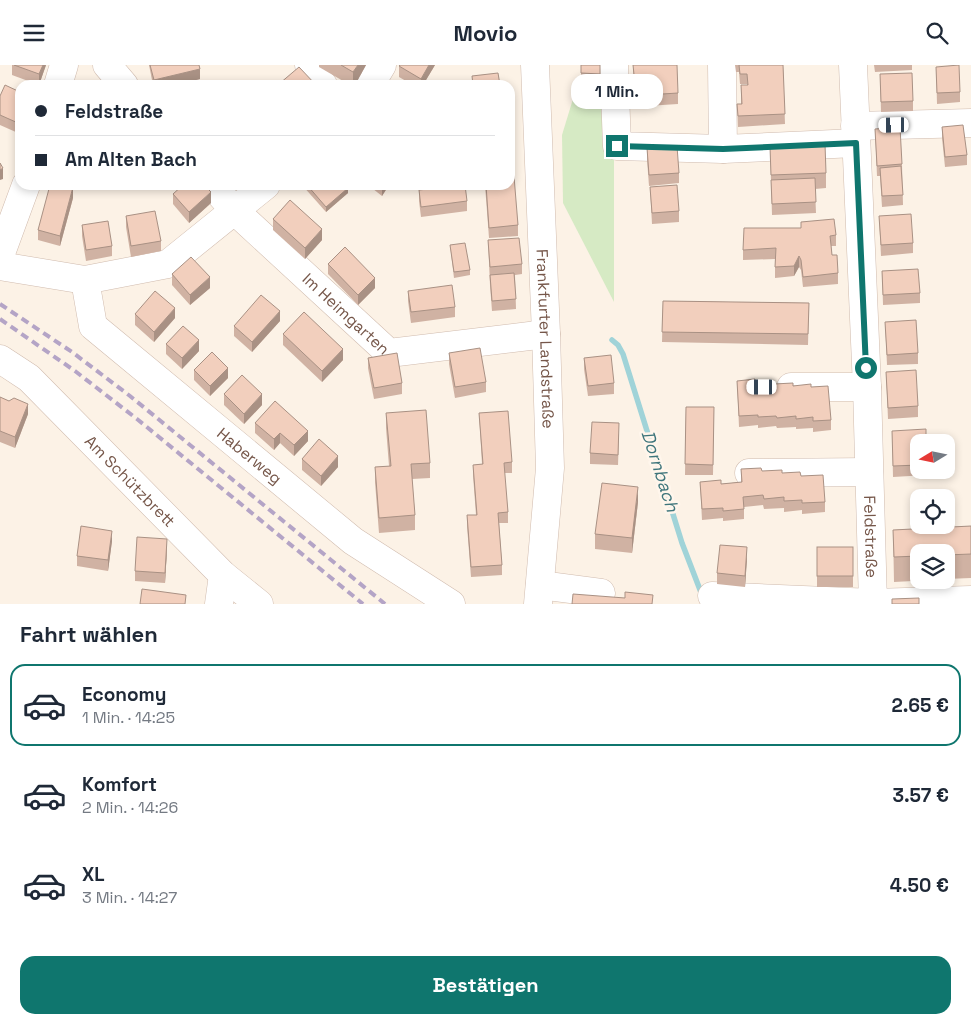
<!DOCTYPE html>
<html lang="de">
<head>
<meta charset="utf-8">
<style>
  :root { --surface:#fff; --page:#f6f6f7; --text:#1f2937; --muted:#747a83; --line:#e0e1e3; --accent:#0f766e }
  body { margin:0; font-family:"Space Grotesk",sans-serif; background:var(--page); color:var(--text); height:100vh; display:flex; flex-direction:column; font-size:19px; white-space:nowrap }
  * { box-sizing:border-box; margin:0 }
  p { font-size:16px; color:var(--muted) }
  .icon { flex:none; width:28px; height:28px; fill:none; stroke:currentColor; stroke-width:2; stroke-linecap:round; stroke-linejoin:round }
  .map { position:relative; height:539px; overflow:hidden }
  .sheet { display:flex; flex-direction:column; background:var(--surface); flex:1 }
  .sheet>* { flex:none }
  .hud { position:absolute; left:15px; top:15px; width:500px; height:110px; border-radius:15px; box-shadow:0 2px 8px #0003; display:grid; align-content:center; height:110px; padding:0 20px; background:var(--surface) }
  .needle { width:32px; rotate:260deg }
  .fabs { position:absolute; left:910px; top:369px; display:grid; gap:10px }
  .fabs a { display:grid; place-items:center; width:45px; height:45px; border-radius:10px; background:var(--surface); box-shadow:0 2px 8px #0003; font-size:25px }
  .end { position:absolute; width:22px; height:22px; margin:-11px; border:6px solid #0f766e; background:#fff; box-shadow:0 0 0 2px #fff }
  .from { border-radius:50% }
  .bubble { position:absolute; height:35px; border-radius:15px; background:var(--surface); box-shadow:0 2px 8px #0003; font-size:16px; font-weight:600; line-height:35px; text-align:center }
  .car { position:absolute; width:15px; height:30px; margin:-15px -8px; border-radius:6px; box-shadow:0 0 4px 1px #0007; background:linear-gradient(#fff 24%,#345 0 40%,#fff 0 76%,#345 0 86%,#fff 0) }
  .hud b { display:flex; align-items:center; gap:18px; height:48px; font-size:19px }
  .hud b+b { border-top:1px solid var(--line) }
  .hud i { width:12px; height:12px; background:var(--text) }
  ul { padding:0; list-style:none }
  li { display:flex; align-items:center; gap:15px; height:82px; margin:0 10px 8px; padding:0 10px; border:2px solid transparent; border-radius:15px }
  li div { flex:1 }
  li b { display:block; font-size:19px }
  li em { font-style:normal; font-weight:600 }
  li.current { border-color:var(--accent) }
  li>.icon { width:45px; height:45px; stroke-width:1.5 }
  h2 { padding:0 20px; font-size:22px; line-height:60px }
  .cta { display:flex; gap:10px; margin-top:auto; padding:10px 20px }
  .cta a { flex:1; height:58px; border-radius:15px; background:var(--accent); color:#fff; font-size:20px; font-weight:600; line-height:58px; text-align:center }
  header { display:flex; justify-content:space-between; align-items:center; height:65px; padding:0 20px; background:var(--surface); font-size:22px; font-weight:600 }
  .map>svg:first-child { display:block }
</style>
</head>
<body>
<header><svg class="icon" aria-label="menu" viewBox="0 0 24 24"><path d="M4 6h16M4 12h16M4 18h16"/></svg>Movio<svg class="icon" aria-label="search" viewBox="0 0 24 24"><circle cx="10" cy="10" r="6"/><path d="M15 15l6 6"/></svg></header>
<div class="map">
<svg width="971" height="539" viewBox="0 0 971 539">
  <rect width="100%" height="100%" fill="#fcf2e6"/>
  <polygon fill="#d6eac4" points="576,24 614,24 614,237 563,138 562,70"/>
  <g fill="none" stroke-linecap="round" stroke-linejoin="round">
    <polyline stroke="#a0d3d8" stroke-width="5.5" points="612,275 618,280 623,289 682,478 702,530"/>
    <defs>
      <g id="minor">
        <polyline points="107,0 124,20"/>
        <polyline points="309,0 316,12 323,20"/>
        <path id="s1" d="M535 0 546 269 550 403 538 539"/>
        <polyline points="614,0 617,81 723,84 856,78"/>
        <polyline points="722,0 723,84"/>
        <path id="s2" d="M853 0 867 322 873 539"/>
        <polyline points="58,20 64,0"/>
        <polyline points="370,20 382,0"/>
        <polyline points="855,61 971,58"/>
        <path id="s3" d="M212 120 235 146 389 288 546 269"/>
        <polyline points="0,191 26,120"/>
        <polyline points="0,201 85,215 168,199 266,120"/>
        <path id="s4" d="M85 215 93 261 353 476 451 539"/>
        <path id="s5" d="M0 294 29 313 223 510 259 539"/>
        <polyline points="791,322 867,322"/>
        <polyline points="749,408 869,407"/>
        <polyline points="540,520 601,528"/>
        <polyline points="712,531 873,538 971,535"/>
        <polyline points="219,539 223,510"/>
      </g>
    </defs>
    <use href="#minor" stroke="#d0bbae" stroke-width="29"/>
    <use href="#minor" stroke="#fff" stroke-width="28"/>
    <g stroke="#b4a4c6" stroke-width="4" stroke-dasharray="8 5" stroke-linecap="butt">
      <polyline points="0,239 72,287 130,331 385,539"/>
      <polyline points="0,254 75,306 137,354 363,539"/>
    </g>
  </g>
  <g fill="#d0b2a3">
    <polygon points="12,0 46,0 39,20 12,10"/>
    <polygon points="149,0 199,0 200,14 176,20 153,20"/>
    <polygon points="319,0 366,0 355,20 350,20 319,2"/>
    <polygon points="435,0 423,20 413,20 399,12 399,1"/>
    <rect x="581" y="0" width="19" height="14"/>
    <polygon points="633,0 678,28 678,39 631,42 630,19 634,19"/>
    <polygon points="735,0 783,0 785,59 738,62 737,39 741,39 741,20 747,20 747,19 740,19 739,7 736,7"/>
    <polygon points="874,0 912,0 912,5 875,7"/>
    <polygon points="936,2 960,27 960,37 937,39"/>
    <polygon points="880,9 913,36 913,46 881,47"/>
    <polygon points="20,27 18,68 0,60 0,31"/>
    <polygon points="510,43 513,71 513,82 510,82"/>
    <polygon points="942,62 967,90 967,100 945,102 942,73"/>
    <polygon points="875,64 902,99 903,140 882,142 880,111 877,111"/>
    <polygon points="770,82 826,108 826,123 815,124 816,148 772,150"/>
    <polygon points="647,83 679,108 679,118 649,121 647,94"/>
    <polygon points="302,120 346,120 348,128 326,147"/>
    <polygon points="368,120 389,120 382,131"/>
    <polygon points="485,120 510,120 518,160 518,171 489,173"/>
    <polygon points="650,122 679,146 679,157 652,159"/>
    <polygon points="419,125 467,136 467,146 421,152 419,136"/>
    <polygon points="173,129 211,138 189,158 173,139"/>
    <polygon points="73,133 60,181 38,175 38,165"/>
    <polygon points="126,151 161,176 161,186 131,192 126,162"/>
    <polygon points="879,151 913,178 913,188 881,191"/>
    <polygon points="273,154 322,175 305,194 273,165"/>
    <polygon points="82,160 112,181 112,191 86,196 82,171"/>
    <polygon points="836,170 836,181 831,181 832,190 838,208 838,219 803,222 801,205 799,202 794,211 775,213 775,194 743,195 743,185"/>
    <polygon points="488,175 522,199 522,209 515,210 516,244 492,246 490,220"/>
    <polygon points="450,180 470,205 470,210 454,213"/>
    <polygon points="328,199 375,223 358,240 328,209"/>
    <polygon points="882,206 920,228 920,238 883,240"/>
    <polygon points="172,209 210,223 190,240 172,220"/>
    <polygon points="408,226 455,242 455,252 411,258 408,236"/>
    <polygon points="663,236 809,238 808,280 662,277"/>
    <polygon points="135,249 175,253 154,277 135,260"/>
    <polygon points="280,256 252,287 234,271 234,261"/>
    <polygon points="885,257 918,288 918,299 887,300"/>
    <polygon points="283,269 343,295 322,317 283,280"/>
    <polygon points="166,279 199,286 182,304 166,289"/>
    <polygon points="449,288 486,317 486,327 455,333 449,299"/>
    <polygon points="368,293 402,318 402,329 374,334 368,303"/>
    <polygon points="584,293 614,318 614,329 588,331 584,304"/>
    <polygon points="194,305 228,313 210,331 194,315"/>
    <polygon points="886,307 918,341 918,352 888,354"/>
    <polygon points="737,316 811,322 831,355 831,365 813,367 813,363 796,364 796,362 777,363 776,361 758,363 758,360 739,362"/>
    <polygon points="224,329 262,340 244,359 224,340"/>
    <polygon points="0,332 9,336 28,349 15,383 0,377"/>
    <polygon points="686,342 714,342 713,410 685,410"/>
    <polygon points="386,348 430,398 430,413 412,414 415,450 415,465 379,468 375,417 375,402 389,401 386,363"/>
    <polygon points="479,348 512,397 512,408 504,408 508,447 508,458 499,458 502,500 502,510 471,512 467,461 467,450 476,450 473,410 473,400 482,399"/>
    <polygon points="255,358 308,376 294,391 280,378 274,385 255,368"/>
    <polygon points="892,366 919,378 919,405 927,405 927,410 893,412"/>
    <polygon points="619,369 618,400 590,399 590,388"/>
    <polygon points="302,394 338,402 321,421 302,405"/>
    <polygon points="741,404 782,408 801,411 825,437 825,447 802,449 802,445 784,447 784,443 764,444 763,440 744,442 744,454 723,456 723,453 702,455 700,417 721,419 741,417"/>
    <polygon points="638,437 632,488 595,484 595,469"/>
    <polygon points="971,461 971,513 946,514 946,488 919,488 919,515 932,515 894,517 893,465"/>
    <polygon points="112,476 108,506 77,501 77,491"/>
    <rect x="817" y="482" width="36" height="40"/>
    <polygon points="167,484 165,518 135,516 135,506"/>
    <polygon points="747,493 745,522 717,519 717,508"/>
  </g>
  <g fill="#a99184">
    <polygon points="43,0 46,0 39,20 39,9"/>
    <polygon points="358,0 366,0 355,20 353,20 353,7"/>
    <polygon points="429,0 435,0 423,20 421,20 421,14"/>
    <polygon points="200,4 200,14 176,20 154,20 154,15"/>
    <polygon points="20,53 20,63 18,68 18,58"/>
    <polygon points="3,103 3,114 0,115 0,105"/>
    <polygon points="382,120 389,120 382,131"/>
    <polygon points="73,122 73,133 60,181 60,171"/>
    <polygon points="348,123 348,128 326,147 326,142"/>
    <polygon points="211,127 211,138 189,158 189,147"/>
    <polygon points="322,164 322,175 305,194 305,183"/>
    <polygon points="799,191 799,202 794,211 794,201"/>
    <polygon points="210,212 210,223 190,240 190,230"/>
    <polygon points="375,213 375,223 358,240 358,230"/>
    <polygon points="175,243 175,253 154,277 154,267"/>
    <polygon points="280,246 280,256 252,287 252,277"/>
    <polygon points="199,275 199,286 182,304 182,293"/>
    <polygon points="343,284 343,295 322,317 322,306"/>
    <polygon points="228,303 228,313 210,331 210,321"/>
    <polygon points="262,329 262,340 244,359 244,349"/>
    <polygon points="28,339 28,349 15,383 15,372"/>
    <polygon points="308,366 308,376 294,391 294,380"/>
    <polygon points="280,368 280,378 274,385 274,374"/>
    <polygon points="338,391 338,402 321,421 321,411"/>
    <polygon points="638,422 638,437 632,488 632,473"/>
    <polygon points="112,466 112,476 108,506 108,495"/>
    <polygon points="167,474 167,484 165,518 165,508"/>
    <polygon points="747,482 747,493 745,522 745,511"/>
  </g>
  <g fill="#f2cfbd" stroke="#a99184">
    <polygon points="14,0 43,0 39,9"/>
    <polygon points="150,0 199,0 200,4 154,15"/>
    <polygon points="341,0 358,0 353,7"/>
    <polygon points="400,0 429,0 421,14 399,1"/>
    <polygon points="581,0 600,0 600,9 581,8"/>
    <polygon points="633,0 677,0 678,28 631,31 630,19 635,19"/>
    <polygon points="739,0 783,0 785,49 738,51 737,39 742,39 741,20 748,20 747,9 740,9"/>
    <polygon points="959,0 960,27 937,28 936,2"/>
    <polygon points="299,2 316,20 280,20 279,19"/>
    <polygon points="498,8 500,20 473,20 472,11"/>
    <polygon points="912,8 913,36 881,37 880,9"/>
    <polygon points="5,20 20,27 20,53 18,58 0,50 0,31"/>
    <polygon points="510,43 513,71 510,72"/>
    <polygon points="963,60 967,90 945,92 942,62"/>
    <polygon points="900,62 902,99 877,101 875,64"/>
    <polygon points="825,79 826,108 771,110 770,82"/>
    <polygon points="677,81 679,108 649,110 647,83"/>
    <polygon points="0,98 3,103 0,105"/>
    <polygon points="513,99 518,160 489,163 486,120 510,120 510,100"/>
    <polygon points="901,101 903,130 882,131 880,103"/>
    <polygon points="815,113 816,137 772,139 771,115"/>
    <polygon points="50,120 65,120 73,122 60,171 38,165"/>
    <polygon points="183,120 204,120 211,127 189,147 173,129"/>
    <polygon points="307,120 346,120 348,123 326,142"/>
    <polygon points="461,120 465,120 467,136 421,142 419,125"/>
    <polygon points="677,120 679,146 652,148 650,122"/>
    <polygon points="290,135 322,164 305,183 273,154"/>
    <polygon points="155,146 161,176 131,181 126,151"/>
    <polygon points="911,149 913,178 881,180 879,151"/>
    <polygon points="834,154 836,170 830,171 831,180 832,190 837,190 838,208 803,212 801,195 799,191 794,201 775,202 776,183 743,185 744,163 801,163 801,157"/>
    <polygon points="108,156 112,181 86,185 82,160"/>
    <polygon points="519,173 522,199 490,202 488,175"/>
    <polygon points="465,178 470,205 454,207 450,180"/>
    <polygon points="345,182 375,213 358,230 328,199"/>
    <polygon points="191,192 210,212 190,230 172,209"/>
    <polygon points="918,204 920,228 883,230 882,206"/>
    <polygon points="514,208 516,234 492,236 490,210"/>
    <polygon points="452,220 455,242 411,247 408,226"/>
    <polygon points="155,226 175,243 154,267 135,249"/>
    <polygon points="261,230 280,246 252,277 234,261"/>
    <polygon points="663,236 809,238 808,269 662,267"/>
    <polygon points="304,247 343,284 322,306 283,269"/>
    <polygon points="916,255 918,288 887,290 885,257"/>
    <polygon points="183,261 199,275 182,293 166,279"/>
    <polygon points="480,283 486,317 455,322 449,288"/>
    <polygon points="212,287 228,303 210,321 194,305"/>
    <polygon points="397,288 402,318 374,323 368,293"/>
    <polygon points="611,290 614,318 588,321 584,293"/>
    <polygon points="916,305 918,341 888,343 886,307"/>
    <polygon points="242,310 262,329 244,349 224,329"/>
    <polygon points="755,314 755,318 774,316 774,319 793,318 793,321 811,319 811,322 828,321 831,355 813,356 813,352 796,354 796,351 777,353 776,351 758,352 758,350 739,351 737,316"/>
    <polygon points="0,332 9,336 14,333 28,339 15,372 0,366"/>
    <polygon points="275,336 308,366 294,380 280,368 274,374 255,358"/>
    <polygon points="686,342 714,342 713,400 685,399"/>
    <polygon points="426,345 430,398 411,399 415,450 379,453 375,402 391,401 386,348"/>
    <polygon points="508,346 512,397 504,398 508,447 498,448 502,500 471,502 467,450 477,450 473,400 483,399 479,348"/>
    <polygon points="592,357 619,358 618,390 590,388"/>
    <polygon points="926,364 926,378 919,378 919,400 893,401 892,366"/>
    <polygon points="319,374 338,391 321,411 302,394"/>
    <polygon points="761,403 762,406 782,405 782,408 800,407 801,411 823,410 825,437 802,438 802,435 784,436 784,432 764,434 763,430 743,432 744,444 723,446 723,443 702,444 700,417 721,415 721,419 742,417 741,404"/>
    <polygon points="602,418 638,422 632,473 595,469"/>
    <polygon points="81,461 112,466 108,495 77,491"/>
    <polygon points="971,461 971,489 946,490 946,488 919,488 919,491 894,492 893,465"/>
    <polygon points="137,472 167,474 165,508 135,506"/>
    <polygon points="720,480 747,482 745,511 717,508"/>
    <rect x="817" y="482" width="36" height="29"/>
    <polygon points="142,524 186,530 185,539 140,539"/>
    <polygon points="625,527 653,530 652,539 572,539 573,529 625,533"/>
    <polygon points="919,533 919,539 892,539 892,534"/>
  </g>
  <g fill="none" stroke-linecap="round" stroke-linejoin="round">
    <polyline stroke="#0f766e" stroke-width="6" points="617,81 723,84 856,78 866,303"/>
  </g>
  <g text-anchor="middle" stroke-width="5" stroke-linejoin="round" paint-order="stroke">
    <g font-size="16" fill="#76574a" stroke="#fff6ec">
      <text dy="6" stroke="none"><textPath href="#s3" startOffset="186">Im Heimgarten</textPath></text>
      <text dy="6" stroke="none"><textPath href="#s1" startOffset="274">Frankfurter Landstraße</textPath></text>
      <text dy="6" stroke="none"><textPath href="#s4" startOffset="250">Haberweg</textPath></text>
      <text dy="6" stroke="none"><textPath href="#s5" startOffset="179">Am Schützbrett</textPath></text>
      <text dy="6" stroke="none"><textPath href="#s2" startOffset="472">Feldstraße</textPath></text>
    </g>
    <g font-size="18" font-style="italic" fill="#3e757b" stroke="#fff6ec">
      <text transform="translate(660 406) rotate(72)" y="6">Dornbach</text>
    </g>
  </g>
</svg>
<div class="fabs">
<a><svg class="needle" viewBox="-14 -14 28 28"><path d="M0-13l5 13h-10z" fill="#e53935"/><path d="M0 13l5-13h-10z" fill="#747a83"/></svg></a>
<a><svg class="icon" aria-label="locate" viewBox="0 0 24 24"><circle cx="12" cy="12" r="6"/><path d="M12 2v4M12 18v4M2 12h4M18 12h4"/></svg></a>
<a><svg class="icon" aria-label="layers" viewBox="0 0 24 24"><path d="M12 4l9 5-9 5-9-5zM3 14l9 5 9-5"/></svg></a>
</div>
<i class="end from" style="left:866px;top:303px"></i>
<i class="end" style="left:617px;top:81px"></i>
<div class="bubble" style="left:571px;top:9px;width:92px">1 Min.</div>
<i class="car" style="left:894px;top:60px;rotate:269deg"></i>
<i class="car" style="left:762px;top:322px;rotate:270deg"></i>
<div class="hud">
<b><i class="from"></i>Feldstraße</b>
<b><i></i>Am Alten Bach</b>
</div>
</div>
<section class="sheet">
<h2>Fahrt wählen</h2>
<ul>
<li class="current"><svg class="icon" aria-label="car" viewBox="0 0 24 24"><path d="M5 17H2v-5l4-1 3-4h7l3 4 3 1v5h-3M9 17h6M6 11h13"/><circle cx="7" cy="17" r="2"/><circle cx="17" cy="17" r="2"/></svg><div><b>Economy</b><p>1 Min. · 14:25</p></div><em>2.65 €</em></li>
<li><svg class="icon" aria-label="car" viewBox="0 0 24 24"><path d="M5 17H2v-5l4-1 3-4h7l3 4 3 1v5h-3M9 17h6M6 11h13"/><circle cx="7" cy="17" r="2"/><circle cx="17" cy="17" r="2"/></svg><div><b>Komfort</b><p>2 Min. · 14:26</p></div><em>3.57 €</em></li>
<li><svg class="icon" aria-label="car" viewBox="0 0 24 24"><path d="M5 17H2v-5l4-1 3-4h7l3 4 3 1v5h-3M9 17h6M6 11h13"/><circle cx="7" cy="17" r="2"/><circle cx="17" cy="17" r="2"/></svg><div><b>XL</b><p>3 Min. · 14:27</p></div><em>4.50 €</em></li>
</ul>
<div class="cta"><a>Bestätigen</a></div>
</section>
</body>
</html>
